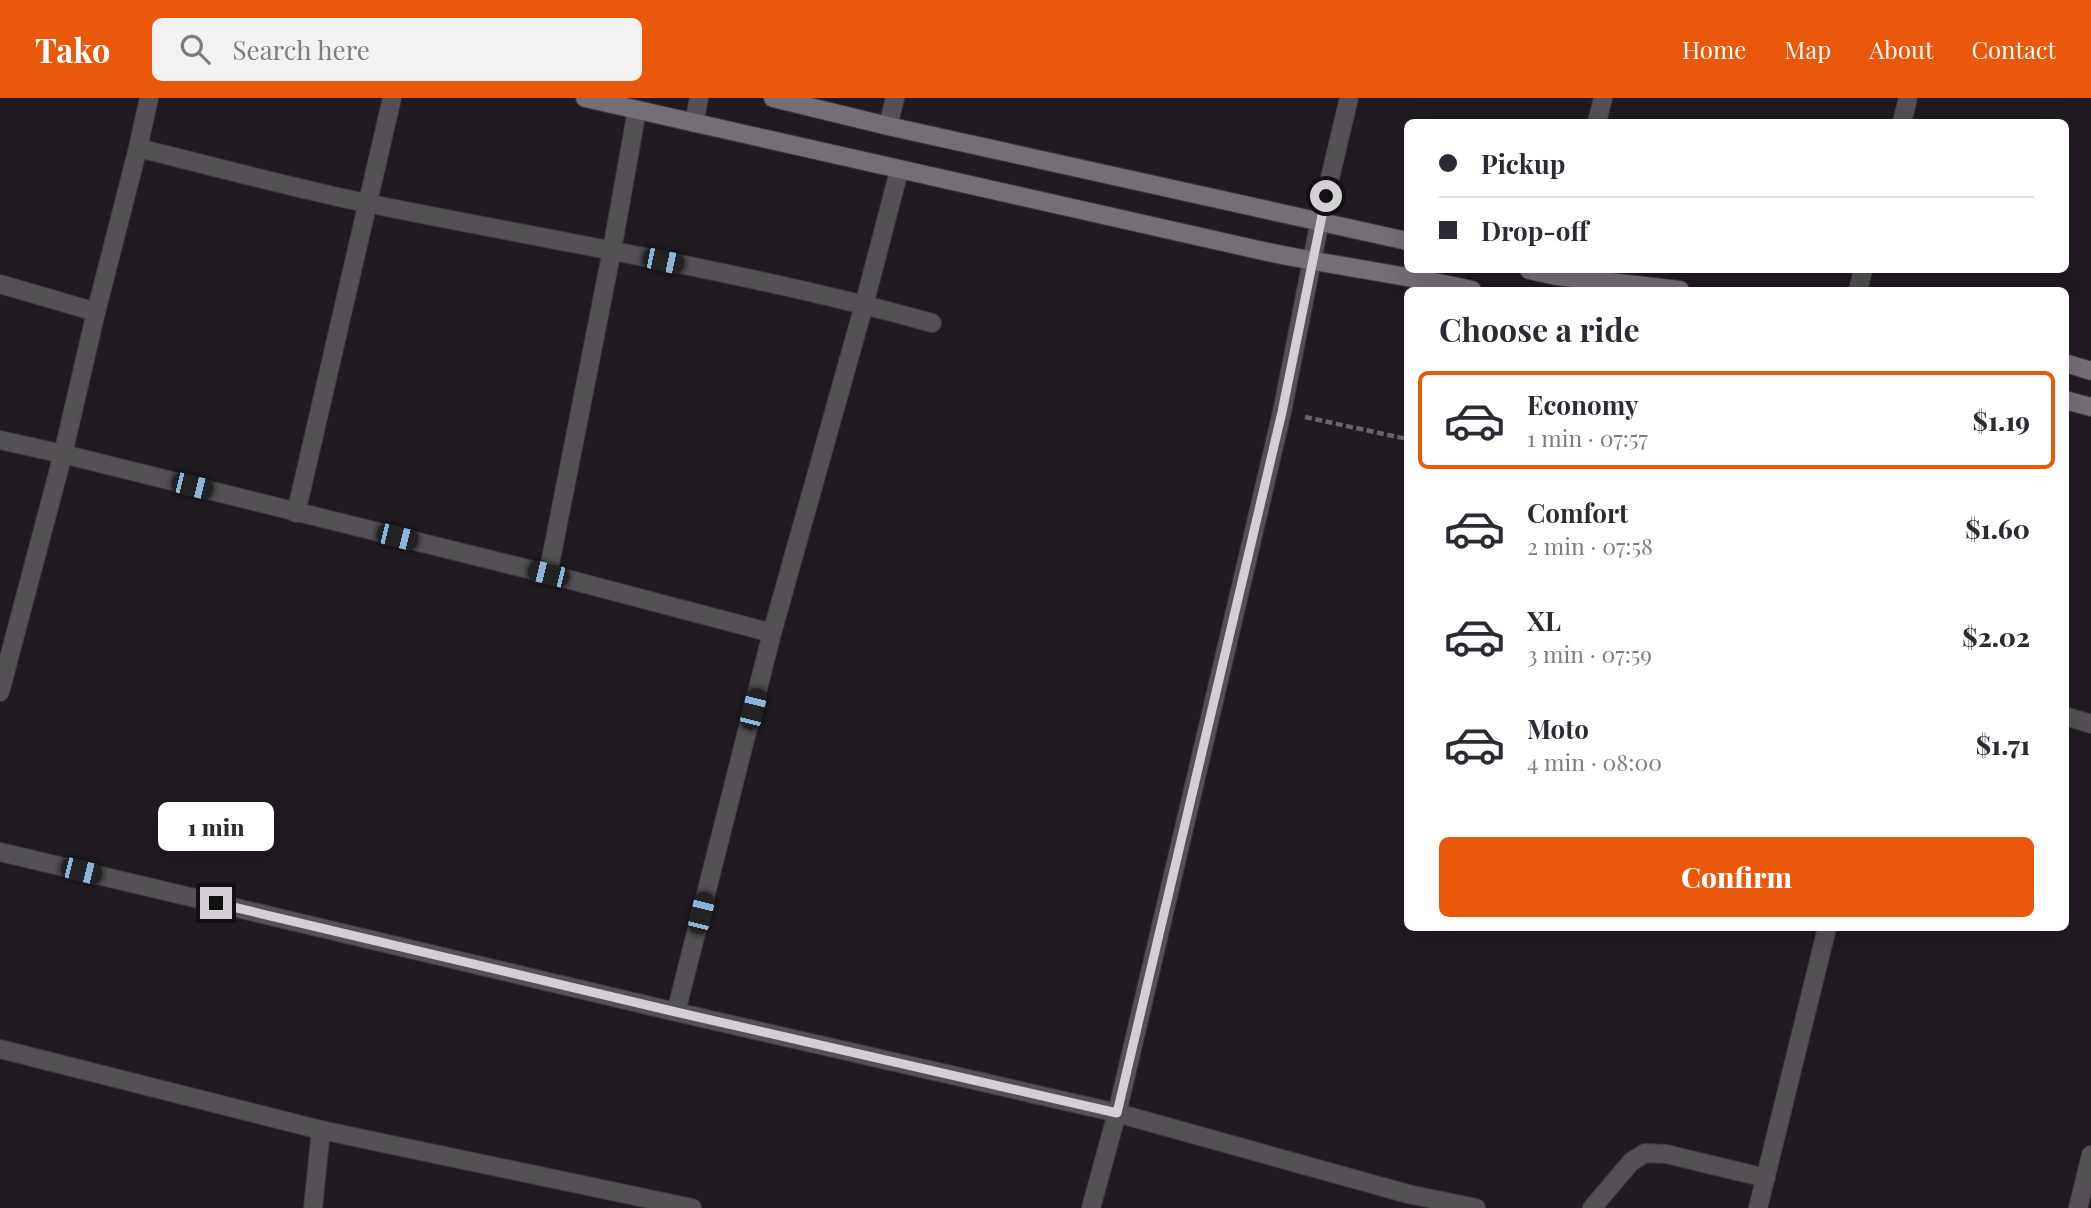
<!DOCTYPE html>
<html lang="en">
<head>
<meta charset="utf-8">
<style>
  :root { --surface:#fff; --page:#f2f2f3; --text:#2b2b33; --muted:#7c7c81; --line:#e1e1e2; --accent:#ea580c }
  body { margin:0; font-family:"Playfair Display",serif; background:var(--page); color:var(--text); height:100vh; display:flex; flex-direction:column; font-size:26px; white-space:nowrap }
  * { box-sizing:border-box; margin:0 }
  p { font-size:23px; color:var(--muted) }
  .icon { flex:none; width:38px; height:38px; fill:none; stroke:currentColor; stroke-width:2; stroke-linecap:round; stroke-linejoin:round }
  .map { position:relative; flex:1; overflow:hidden }
  .details { position:absolute; left:1404px; top:189px; width:665px; height:644px; display:flex; flex-direction:column; background:var(--surface); border-radius:10px; box-shadow:0 7px 28px #0002 }
  .details>* { flex:none }
  .top-card { position:absolute; left:1404px; top:21px; width:665px; height:154px; border-radius:10px; box-shadow:0 7px 28px #0002; display:grid; align-content:center; height:154px; padding:0 35px; background:var(--surface) }
  .end { position:absolute; width:32px; height:32px; margin:-16px; border:9px solid #d3cfd4; background:#111; box-shadow:0 0 0 4px #111 }
  .from { border-radius:50% }
  .bubble { position:absolute; height:49px; border-radius:10px; background:var(--surface); box-shadow:0 7px 28px #0002; font-size:23px; font-weight:800; line-height:49px; text-align:center }
  .car { position:absolute; width:21px; height:42px; margin:-21px -10px; border-radius:9px; box-shadow:0 0 5px 2px #0007; background:linear-gradient(#222 24%,#8ab4d8 0 40%,#222 0 76%,#8ab4d8 0 86%,#222 0) }
  .top-card b { display:flex; align-items:center; gap:24px; height:66px; font-size:26px }
  .top-card b+b { border-top:2px solid var(--line) }
  .top-card i { width:18px; height:18px; background:var(--text) }
  ul { padding:0; list-style:none }
  li { display:flex; align-items:center; gap:21px; height:98px; margin:0 14px 10px; padding:0 21px; border:4px solid transparent; border-radius:10px }
  li div { flex:1 }
  li b { display:block; font-size:26px }
  li em { font-style:normal; font-weight:800 }
  li.on { border-color:var(--accent) }
  li>.icon { width:63px; height:63px; stroke-width:1.5 }
  h2 { padding:0 35px; font-size:32px; line-height:84px }
  .primary-button { display:flex; gap:14px; margin-top:auto; padding:14px 35px }
  .primary-button a { flex:1; height:80px; border-radius:10px; background:var(--accent); color:#fff; font-size:28px; font-weight:800; line-height:80px; text-align:center }
  header { display:flex; align-items:center; gap:42px; box-sizing:border-box; height:98px; padding:0 35px; background:var(--accent); color:#fff }
  header strong { font-size:33px }
  nav { display:flex; gap:38px; margin-inline-start:auto; font-size:24px }
  .search { width:490px; height:63px; background:var(--page); display:flex; align-items:center; gap:18px; box-sizing:border-box; padding:0 24px; border-radius:10px; color:var(--muted); font-size:26px }
  .map>svg:first-child { display:block }
</style>
</head>
<body>
<header>
<strong>Tako</strong>
<div class="search"><svg class="icon" aria-label="search" viewBox="0 0 24 24"><circle cx="10" cy="10" r="6"/><path d="M15 15l6 6"/></svg>Search here</div>
<nav><a>Home</a><a>Map</a><a>About</a><a>Contact</a></nav>
</header>
<div class="map">
<svg width="2091" height="1110" viewBox="0 0 2091 1110">
  <rect width="100%" height="100%" fill="#201b21"/>
  <g fill="none" stroke-linecap="round" stroke-linejoin="round">
    <defs>
      <g id="minor">
        <polyline points="1597,24 1603,0"/>
        <polyline points="1902,24 1908,0"/>
        <polyline points="694,25 699,0"/>
        <polyline points="888,28 895,0"/>
        <polyline points="138,50 149,0"/>
        <polyline points="899,73 864,207 772,535 676,914 1117,1015 1408,1096 1476,1110"/>
        <polyline points="0,186 96,214"/>
        <polyline points="1858,192 1863,172"/>
        <polyline points="0,342 63,356 548,476 772,535"/>
        <polyline points="296,415 392,0"/>
        <polyline points="548,476 612,152 637,12"/>
        <path d="M0 594 63 356 96 214 138 50C216 69 293 90 371 106 558 144 748 174 932 225"/>
        <polyline points="2065,618 2091,626"/>
        <polyline points="0,754 676,914"/>
        <polyline points="0,951 321,1032 692,1110"/>
        <polyline points="313,1110 321,1032"/>
        <polyline points="1091,1110 1117,1015 1282,314 1320,122 1349,0"/>
        <polyline points="1592,1110 1631,1064 1645,1055 1666,1056 1766,1080"/>
        <polyline points="1758,1110 1827,830"/>
        <polyline points="2078,1110 2091,1057"/>
      </g>
      <g id="secondary">
        <path d="M585 0C811 53 1037 103 1263 153 1333 168 1403 176 1472 192"/>
        <polyline points="773,0 888,28 1407,143"/>
        <polyline points="1529,172 1556,178 1680,192"/>
        <polyline points="2065,265 2091,273"/>
        <polyline points="2065,302 2091,309"/>
      </g>
    </defs>
    <use href="#minor" stroke="#3d383e" stroke-width="20"/>
    <use href="#secondary" stroke="#3d383e" stroke-width="20"/>
    <polyline stroke="#69656a" stroke-width="4.5" stroke-dasharray="7 3.5" stroke-linecap="butt" points="1305,319 1407,341"/>
    <use href="#minor" stroke="#545155" stroke-width="18"/>
    <use href="#secondary" stroke="#736f74" stroke-width="18"/>
  </g>
  <g fill="none" stroke-linecap="round" stroke-linejoin="round">
    <polyline stroke="#d3cfd4" stroke-width="9" points="216,805 676,914 1117,1015 1282,314 1326,98"/>
  </g>
</svg>
<i class="end from" style="left:1326px;top:98px"></i>
<i class="end" style="left:216px;top:805px"></i>
<div class="bubble" style="left:158px;top:704px;width:116px">1 min</div>
<i class="car" style="left:663px;top:163px;rotate:102deg"></i>
<i class="car" style="left:192px;top:388px;rotate:104deg"></i>
<i class="car" style="left:397px;top:439px;rotate:104deg"></i>
<i class="car" style="left:548px;top:476px;rotate:284deg"></i>
<i class="car" style="left:753px;top:611px;rotate:14deg"></i>
<i class="car" style="left:81px;top:773px;rotate:104deg"></i>
<i class="car" style="left:701px;top:815px;rotate:14deg"></i>
<div class="top-card">
<b><i class="from"></i>Pickup</b>
<b><i></i>Drop-off</b>
</div>
<section class="details">
<h2>Choose a ride</h2>
<ul>
<li class="on"><svg class="icon" aria-label="car" viewBox="0 0 24 24"><path d="M5 17H2v-5l4-1 3-4h7l3 4 3 1v5h-3M9 17h6M6 11h13"/><circle cx="7" cy="17" r="2"/><circle cx="17" cy="17" r="2"/></svg><div><b>Economy</b><p>1 min · 07:57</p></div><em>$1.19</em></li>
<li><svg class="icon" aria-label="car" viewBox="0 0 24 24"><path d="M5 17H2v-5l4-1 3-4h7l3 4 3 1v5h-3M9 17h6M6 11h13"/><circle cx="7" cy="17" r="2"/><circle cx="17" cy="17" r="2"/></svg><div><b>Comfort</b><p>2 min · 07:58</p></div><em>$1.60</em></li>
<li><svg class="icon" aria-label="car" viewBox="0 0 24 24"><path d="M5 17H2v-5l4-1 3-4h7l3 4 3 1v5h-3M9 17h6M6 11h13"/><circle cx="7" cy="17" r="2"/><circle cx="17" cy="17" r="2"/></svg><div><b>XL</b><p>3 min · 07:59</p></div><em>$2.02</em></li>
<li><svg class="icon" aria-label="car" viewBox="0 0 24 24"><path d="M5 17H2v-5l4-1 3-4h7l3 4 3 1v5h-3M9 17h6M6 11h13"/><circle cx="7" cy="17" r="2"/><circle cx="17" cy="17" r="2"/></svg><div><b>Moto</b><p>4 min · 08:00</p></div><em>$1.71</em></li>
</ul>
<div class="primary-button"><a>Confirm</a></div>
</section>
</div>
</body>
</html>
